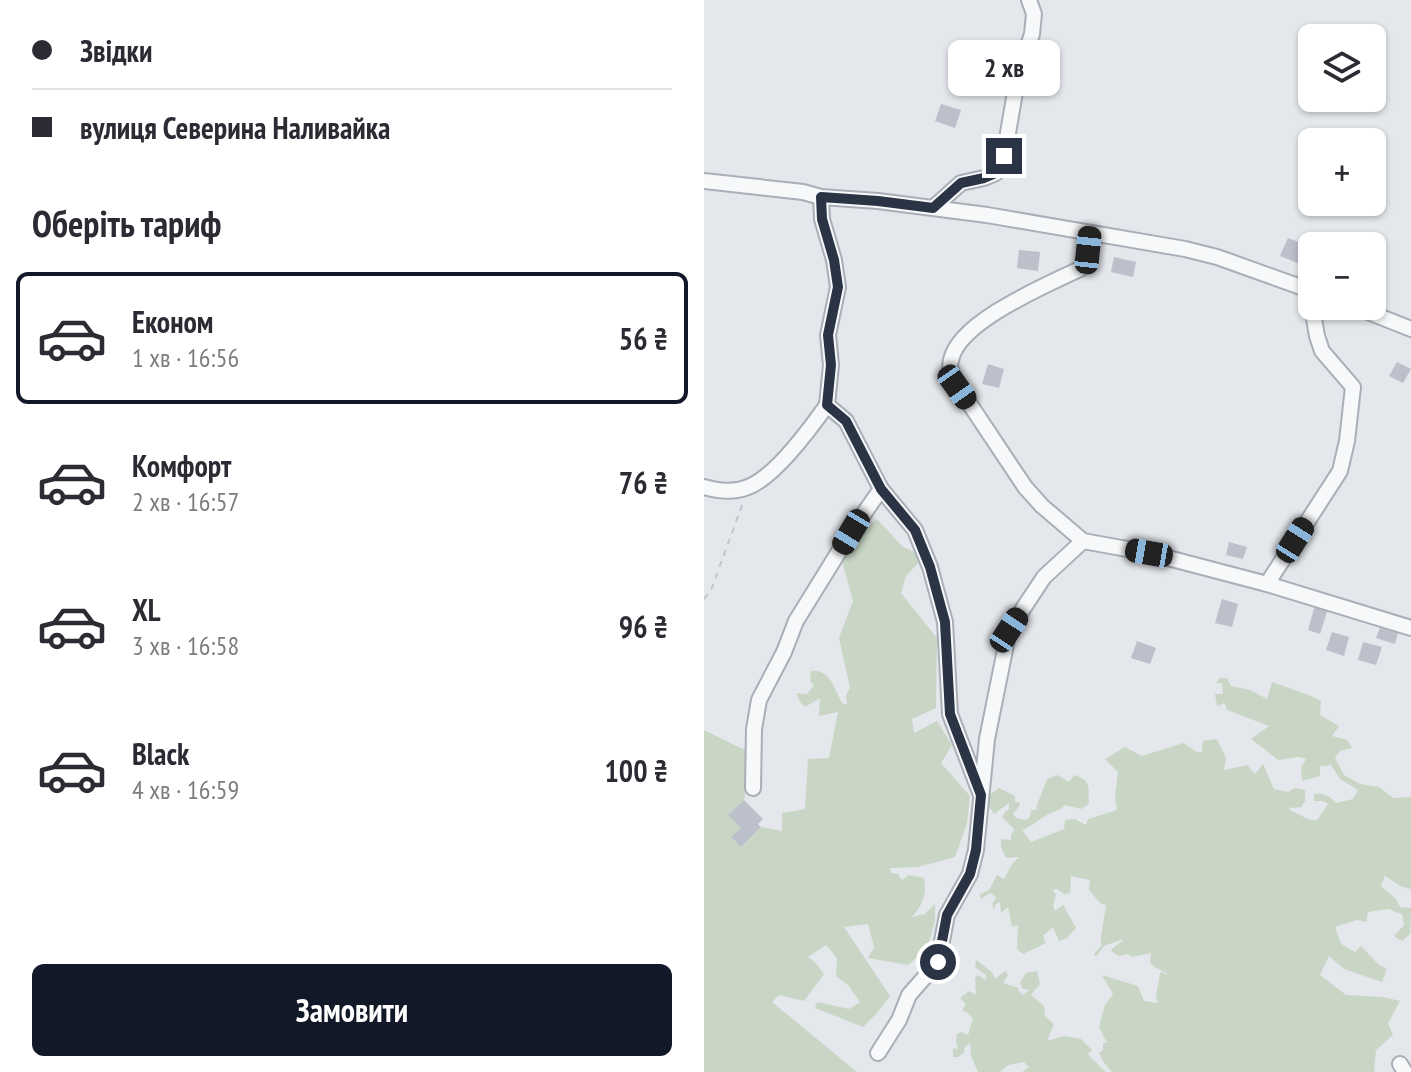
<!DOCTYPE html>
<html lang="uk">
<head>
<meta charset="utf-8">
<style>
  :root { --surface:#fff; --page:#f7f7f7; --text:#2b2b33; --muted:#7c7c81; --line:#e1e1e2; --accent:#111827 }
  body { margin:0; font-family:"PT Sans Narrow",sans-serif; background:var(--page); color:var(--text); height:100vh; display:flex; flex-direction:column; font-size:30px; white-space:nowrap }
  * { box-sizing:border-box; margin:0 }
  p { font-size:26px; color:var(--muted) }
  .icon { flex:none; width:44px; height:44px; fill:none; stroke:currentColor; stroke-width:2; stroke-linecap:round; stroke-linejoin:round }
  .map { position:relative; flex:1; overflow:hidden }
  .sheet { display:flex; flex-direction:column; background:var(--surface); width:704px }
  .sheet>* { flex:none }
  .top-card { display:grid; align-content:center; height:176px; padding:0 32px; background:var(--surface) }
  .buttons { position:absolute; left:594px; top:24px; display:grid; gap:16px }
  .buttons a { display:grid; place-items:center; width:88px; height:88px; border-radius:12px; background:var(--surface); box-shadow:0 2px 6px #0004; font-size:40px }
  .end { position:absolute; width:36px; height:36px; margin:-18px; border:10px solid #2b3445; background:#fff; box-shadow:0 0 0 4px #fff }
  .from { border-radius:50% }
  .bubble { position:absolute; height:56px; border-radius:12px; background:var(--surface); box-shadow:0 2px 6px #0004; font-size:26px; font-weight:600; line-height:56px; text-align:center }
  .car { position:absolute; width:24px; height:48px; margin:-24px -12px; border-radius:10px; box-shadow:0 0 6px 2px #0007; background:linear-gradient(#222 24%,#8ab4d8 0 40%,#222 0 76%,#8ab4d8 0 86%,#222 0) }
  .top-card b { display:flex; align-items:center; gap:28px; height:76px; font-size:30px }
  .top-card b+b { border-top:2px solid var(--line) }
  .top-card i { width:20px; height:20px; background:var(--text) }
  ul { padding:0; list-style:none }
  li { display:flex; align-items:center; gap:24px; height:132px; margin:0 16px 12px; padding:0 16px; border:4px solid transparent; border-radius:12px }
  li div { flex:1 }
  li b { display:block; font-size:30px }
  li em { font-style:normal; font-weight:600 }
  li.current { border-color:var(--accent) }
  li>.icon { width:72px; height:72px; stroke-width:1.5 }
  h2 { padding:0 32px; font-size:36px; line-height:96px }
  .cta { display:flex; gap:16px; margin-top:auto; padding:16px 32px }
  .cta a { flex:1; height:92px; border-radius:12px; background:var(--accent); color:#fff; font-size:32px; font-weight:600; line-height:92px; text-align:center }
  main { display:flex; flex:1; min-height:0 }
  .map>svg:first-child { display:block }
</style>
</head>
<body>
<main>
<section class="sheet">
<div class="top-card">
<b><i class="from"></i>Звідки</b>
<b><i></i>вулиця Северина Наливайка</b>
</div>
<h2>Оберіть тариф</h2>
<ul>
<li class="current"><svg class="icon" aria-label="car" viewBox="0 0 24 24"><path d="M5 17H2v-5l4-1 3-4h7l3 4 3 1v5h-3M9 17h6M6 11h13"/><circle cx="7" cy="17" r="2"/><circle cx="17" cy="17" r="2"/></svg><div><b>Економ</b><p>1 хв · 16:56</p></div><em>56 ₴</em></li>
<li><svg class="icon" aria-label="car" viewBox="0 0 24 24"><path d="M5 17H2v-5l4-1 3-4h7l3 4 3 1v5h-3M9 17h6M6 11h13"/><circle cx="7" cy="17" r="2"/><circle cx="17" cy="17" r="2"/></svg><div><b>Комфорт</b><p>2 хв · 16:57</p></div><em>76 ₴</em></li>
<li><svg class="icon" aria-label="car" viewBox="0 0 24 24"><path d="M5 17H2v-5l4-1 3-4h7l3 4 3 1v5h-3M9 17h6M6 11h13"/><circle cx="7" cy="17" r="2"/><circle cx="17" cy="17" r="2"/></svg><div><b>XL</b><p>3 хв · 16:58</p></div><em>96 ₴</em></li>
<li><svg class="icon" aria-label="car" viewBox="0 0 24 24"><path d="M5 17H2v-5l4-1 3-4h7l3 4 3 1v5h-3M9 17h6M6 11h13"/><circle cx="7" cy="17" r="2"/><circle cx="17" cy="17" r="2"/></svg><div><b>Black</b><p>4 хв · 16:59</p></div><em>100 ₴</em></li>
</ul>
<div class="cta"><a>Замовити</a></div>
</section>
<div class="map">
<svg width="707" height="1072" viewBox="0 0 707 1072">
  <rect width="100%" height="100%" fill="#e4e7ec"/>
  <g fill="#c9d6c5">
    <path d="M173 519 199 547 213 553 216 561 202 576 197 593 233 638 232 708 208 719 210 733 233 721 248 745 237 763 266 796 263 824 251 857 214 867 186 868 187 873 194 874 198 880 205 875 220 878C223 895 219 904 208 917L221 914 231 904V921L223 949 204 965 164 958 170 947 164 924 140 927 186 996 173 1013 159 1027 111 1008 113 1002 145 1009 156 1002 144 985 132 976 133 958 122 945 104 957 111 962 120 974 100 1001 75 995 68 1002 153 1072H0V730L49 754 40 800 25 814 37 828 28 838 37 847 57 827 78 831V813L101 809 104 759 125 758 134 712 115 716 116 698 101 707 97 703 92 693 103 694 110 685 106 681 107 671C126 669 130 688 138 703L143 705 142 695 146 688 135 638 149 601 136 554Z"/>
    <path d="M516 678H523L527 686 546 690 563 699 568 682 605 695 617 701 616 715 635 726 628 736 643 740 648 748 636 751 631 758 640 775 656 784 675 787 689 798 707 797V889L696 886 681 876 677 886 692 899 696 907 707 908 706 934 698 941 690 936 700 925 698 914 684 909 664 912 662 922 653 920 631 927 637 944 651 952 657 946 675 965 683 969 678 982 640 969 625 956 616 975 642 995 679 997 696 1001 684 1023 689 1035 672 1050 670 1072H408L400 1063 395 1053 399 1050V1043H403L395 1027 401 1005 409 994 398 975 434 986 440 1001 454 1003 452 996 456 973 458 972 463 975V973L450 967 446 962 447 953 428 957 424 954 415 956 407 951C410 945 417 944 419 939L400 946 392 957 390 954 397 946V936L402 905 396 903 385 890 386 880 367 876 366 893 360 894 353 889 349 890 352 895 349 905 351 911 359 905 372 928 363 938 355 941 349 927 339 936 342 943 319 954 313 949 314 925 308 927 304 907 297 913 296 902 291 905 290 910 288 904 292 897 286 893 277 899 275 895 285 890 293 875 300 879 308 864 315 857 302 858 297 847V839L307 840V834L311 830 298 817 301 812 305 809V803L290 814 287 809 280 807 282 797 295 788 311 796V802H315L316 805 309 814 312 818 322 820 326 817 327 810H332L333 805 343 779 353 775 365 782 370 775C388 780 384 788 385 804L377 809 361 805C354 812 350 811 343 815 334 820 328 826 318 830L327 842 360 829 361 820 371 819 382 825 384 819 413 810 411 796 414 772 401 759 421 747 438 756 479 743 493 752H498L499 741 513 739 522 758 520 770 543 765 551 774 559 764 570 789 584 792 591 788 601 790V801L597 807 585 808 587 811C596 814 603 821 613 820L624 804 619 801H610V794C619 792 627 797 632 803L649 799 654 790 636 779 627 765 616 766V776L598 781 597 767 602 759 595 757 574 760 547 739 565 726 523 710 521 703 513 706 511 694H519L518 683H512Z"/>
    <polygon points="272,960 289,973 291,979 301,971 304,975 299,983 315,988 314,991 319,995 325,990 319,989 316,983 322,973 333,971 336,984 327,995 340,1006 341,1016 350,1024 343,1041 360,1036 377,1039 388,1050 384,1054 386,1057 402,1072 318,1072 325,1067 320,1062 304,1065 296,1072 274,1072 267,1056 266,1043 260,1048 261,1052 254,1057 249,1057 249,1048 254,1049 252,1041 253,1034 257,1032 264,1035 269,1019 264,1013 258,1010 262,1004 256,998 265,991 272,995 271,978 274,975 282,980 282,975 271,967"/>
  </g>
  <g fill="#bbc0ca">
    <polygon points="237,104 257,110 251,128 231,121"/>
    <polygon points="584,238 603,245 596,264 576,256"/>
    <polygon points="315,250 336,252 334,271 313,268"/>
    <polygon points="410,257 432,262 429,277 407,272"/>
    <polygon points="693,362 707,369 699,383 685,376"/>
    <polygon points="284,364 300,369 295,388 278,384"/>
    <polygon points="525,542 543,547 539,559 522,555"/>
    <polygon points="518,599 534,604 528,627 511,623"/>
    <polygon points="611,605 624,609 616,634 604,630"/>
    <polygon points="676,628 694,633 691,644 672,638"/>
    <polygon points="628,632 645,637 640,656 622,650"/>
    <polygon points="433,641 452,648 446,664 427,658"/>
    <polygon points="659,642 678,647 672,665 654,660"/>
    <polygon points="40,800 59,819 54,824 57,827 37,847 27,837 37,828 24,815"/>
  </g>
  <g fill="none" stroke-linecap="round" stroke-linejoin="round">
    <defs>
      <g id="minor">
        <polyline points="0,181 99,192 117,197 174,201 283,215 481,249 513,257 608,291"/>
        <polyline points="117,197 118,219 130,260 134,287 124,335 127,365 123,405 142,421 177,489 211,530 226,567 241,622 246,714 277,795"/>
        <polyline points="229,208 257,183 280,178 292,173 300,156 314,75 328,34 330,14 325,0"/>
        <path d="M386 234 382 266C348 283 255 320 247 360 245 366 247 373 249 379L321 487 338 506 379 541 445 553 563 584"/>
        <polyline points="605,290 613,336 618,351 649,387 643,441 636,471 563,584 707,628"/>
        <polyline points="649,306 707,329"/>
        <path d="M0 487C15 491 29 493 44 487 71 477 106 429 123 405"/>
        <polyline points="49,788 50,729 55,700 80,652 92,621 147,532 177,489"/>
        <polyline points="174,1053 195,1020 205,995 234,962 243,915 266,874 272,850 283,739 305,630 340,577 379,541"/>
        <polyline points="696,1064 701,1072"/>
      </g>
    </defs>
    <use href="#minor" stroke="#a9aeb7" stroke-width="18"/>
    <polyline stroke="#c2c5cb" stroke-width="2" stroke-dasharray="6 6" stroke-linecap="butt" points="0,599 7,590 40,500"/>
    <use href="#minor" stroke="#f7f8fa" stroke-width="14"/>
  </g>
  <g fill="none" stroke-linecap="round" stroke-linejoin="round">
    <polyline stroke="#2b3445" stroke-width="10" points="234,962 243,915 266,874 272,850 277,795 246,714 241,622 226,567 211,530 177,489 142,421 123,405 127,365 124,335 134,287 130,260 118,219 117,197 174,201 229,208 257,183 280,178 292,173 300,156"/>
  </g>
</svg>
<div class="buttons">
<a><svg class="icon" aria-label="layers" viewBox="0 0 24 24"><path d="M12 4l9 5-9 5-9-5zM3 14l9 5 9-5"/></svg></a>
<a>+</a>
<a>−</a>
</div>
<i class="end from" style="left:234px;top:962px"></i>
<i class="end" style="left:300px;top:156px"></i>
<div class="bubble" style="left:244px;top:40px;width:112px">2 хв</div>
<i class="car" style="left:384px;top:250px;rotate:6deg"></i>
<i class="car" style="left:253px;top:387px;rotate:145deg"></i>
<i class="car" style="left:147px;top:532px;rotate:211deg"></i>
<i class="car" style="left:591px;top:540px;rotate:32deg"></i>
<i class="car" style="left:445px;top:553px;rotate:280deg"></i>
<i class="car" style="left:305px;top:630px;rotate:33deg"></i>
</div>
</main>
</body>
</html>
